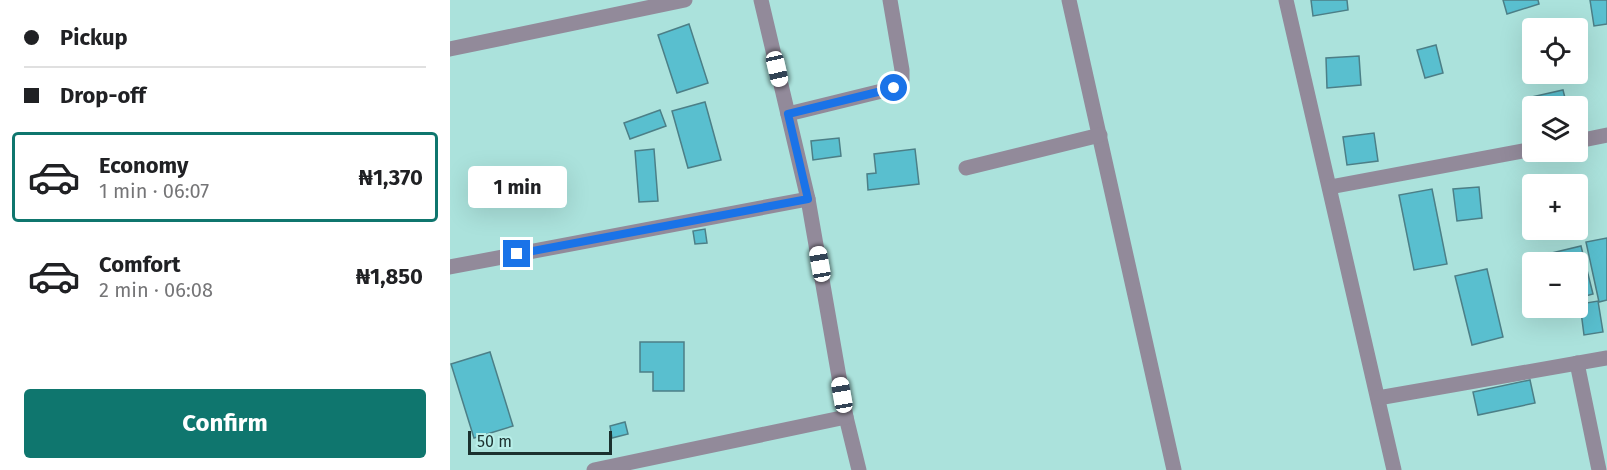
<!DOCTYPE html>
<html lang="en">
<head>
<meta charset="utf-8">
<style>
  :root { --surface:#fff; --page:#f6f6f6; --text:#202124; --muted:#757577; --line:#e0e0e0; --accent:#0f766e }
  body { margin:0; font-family:"Fira Sans",sans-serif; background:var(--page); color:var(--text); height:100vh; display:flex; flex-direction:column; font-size:22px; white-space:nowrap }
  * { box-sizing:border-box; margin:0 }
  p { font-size:20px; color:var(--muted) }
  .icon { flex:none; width:33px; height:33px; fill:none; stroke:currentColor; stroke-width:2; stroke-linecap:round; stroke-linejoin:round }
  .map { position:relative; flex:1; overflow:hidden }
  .panel { display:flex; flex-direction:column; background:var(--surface); width:450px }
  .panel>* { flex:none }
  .hud { display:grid; align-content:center; height:132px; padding:0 24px; background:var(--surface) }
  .fabs { position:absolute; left:1072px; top:18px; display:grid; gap:12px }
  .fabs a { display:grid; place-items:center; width:66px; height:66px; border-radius:6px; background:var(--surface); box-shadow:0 6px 24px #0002; font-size:30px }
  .scale { position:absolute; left:18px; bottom:15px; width:144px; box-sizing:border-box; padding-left:6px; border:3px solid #1b312f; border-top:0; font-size:16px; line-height:21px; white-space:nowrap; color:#1b312f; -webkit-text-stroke:4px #b8efe9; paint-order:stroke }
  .end { position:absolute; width:27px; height:27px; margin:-14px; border:8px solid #1a73e8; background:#fff; box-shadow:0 0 0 3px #fff }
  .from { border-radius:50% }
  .bubble { position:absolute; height:42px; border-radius:6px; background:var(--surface); box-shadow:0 6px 24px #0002; font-size:20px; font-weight:700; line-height:42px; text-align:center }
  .car { position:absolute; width:18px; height:36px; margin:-18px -9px; border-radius:8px; box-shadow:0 0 4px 2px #0007; background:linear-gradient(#fff 24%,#345 0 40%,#fff 0 76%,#345 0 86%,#fff 0) }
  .hud b { display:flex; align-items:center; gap:21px; height:57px; font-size:22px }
  .hud b+b { border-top:2px solid var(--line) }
  .hud i { width:15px; height:15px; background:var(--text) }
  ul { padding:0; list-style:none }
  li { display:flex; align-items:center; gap:18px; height:90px; margin:0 12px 9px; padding:0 12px; border:3px solid transparent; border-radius:6px }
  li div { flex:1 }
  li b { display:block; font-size:22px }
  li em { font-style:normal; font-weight:700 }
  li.current { border-color:var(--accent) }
  li>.icon { width:54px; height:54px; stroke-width:1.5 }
  .cta { display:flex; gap:12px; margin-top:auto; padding:12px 24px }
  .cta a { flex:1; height:69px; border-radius:6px; background:var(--accent); color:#fff; font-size:24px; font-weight:700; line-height:69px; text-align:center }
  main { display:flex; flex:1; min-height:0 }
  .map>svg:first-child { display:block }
</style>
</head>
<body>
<main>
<section class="panel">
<div class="hud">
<b><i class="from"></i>Pickup</b>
<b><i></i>Drop-off</b>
</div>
<ul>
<li class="current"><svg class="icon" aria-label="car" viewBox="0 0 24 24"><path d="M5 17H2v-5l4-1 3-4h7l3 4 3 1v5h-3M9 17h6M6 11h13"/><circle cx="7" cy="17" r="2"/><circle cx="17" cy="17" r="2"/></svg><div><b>Economy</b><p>1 min · 06:07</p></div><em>₦1,370</em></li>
<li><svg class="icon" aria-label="car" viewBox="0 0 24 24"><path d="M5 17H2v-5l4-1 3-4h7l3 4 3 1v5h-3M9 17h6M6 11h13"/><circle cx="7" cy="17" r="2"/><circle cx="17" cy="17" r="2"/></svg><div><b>Comfort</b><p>2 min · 06:08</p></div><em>₦1,850</em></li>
</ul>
<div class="cta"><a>Confirm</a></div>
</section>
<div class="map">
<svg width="1157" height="470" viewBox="0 0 1157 470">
  <rect width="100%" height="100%" fill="#abe2dc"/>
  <g fill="#59bfcf" stroke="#4c7f87" stroke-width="1.5">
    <polygon points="861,0 897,0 898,10 863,16"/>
    <polygon points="1053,0 1088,0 1089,4 1057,14"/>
    <polygon points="1140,0 1157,0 1157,24 1144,26"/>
    <polygon points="239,24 258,83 227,93 208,35"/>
    <polygon points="986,45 993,73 975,78 967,50"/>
    <polygon points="909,56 911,85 877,88 876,58"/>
    <polygon points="1113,90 1117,106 1083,106 1083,126 1077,98"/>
    <polygon points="255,102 271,160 238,168 222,111"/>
    <polygon points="210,110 216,126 180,139 174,123"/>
    <polygon points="924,133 928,161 897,165 893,137"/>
    <polygon points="389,138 391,156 363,160 361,141"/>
    <polygon points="204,149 208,201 189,202 185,151"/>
    <polygon points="465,149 469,184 418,190 417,174 426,173 424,154"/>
    <polygon points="88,167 90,203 60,205 58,169"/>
    <polygon points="1029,187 1032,218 1007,221 1003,189"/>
    <polygon points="982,189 997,264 964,270 949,195"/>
    <polygon points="255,229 257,243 245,244 243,231"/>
    <polygon points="1157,238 1157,300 1149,302 1136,242"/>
    <polygon points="1131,246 1143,294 1128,298 1128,262 1091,262 1089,256"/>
    <polygon points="1037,269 1053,337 1022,345 1005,276"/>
    <polygon points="1148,301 1153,332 1134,335 1130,304"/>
    <polygon points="190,342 234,342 234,391 203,391 203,372 190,372"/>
    <polygon points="40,352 63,426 24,438 1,364"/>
    <polygon points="1080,380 1085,403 1028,415 1023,392"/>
    <polygon points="175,422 178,434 162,438 160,426"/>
  </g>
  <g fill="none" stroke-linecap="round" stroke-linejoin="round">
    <g stroke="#928a9a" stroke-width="15">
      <polyline points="311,0 358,199 396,417 409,470"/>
      <polyline points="619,0 724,470"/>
      <polyline points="836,0 944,470"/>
      <polyline points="0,49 235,0"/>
      <polyline points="338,114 444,88 452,80 452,70 440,0"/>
      <polyline points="1128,141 1157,135"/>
      <polyline points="516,168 650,135"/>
      <polyline points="880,187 1083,149"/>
      <polyline points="0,267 358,199"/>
      <polyline points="1127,363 1149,470"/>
      <polyline points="928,398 1157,358"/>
      <polyline points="144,470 396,417"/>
    </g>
  </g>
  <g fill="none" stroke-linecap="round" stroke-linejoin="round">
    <polyline stroke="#1a73e8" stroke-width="8" points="67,254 358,199 338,114 444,88"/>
  </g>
</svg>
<div class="fabs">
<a><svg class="icon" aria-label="locate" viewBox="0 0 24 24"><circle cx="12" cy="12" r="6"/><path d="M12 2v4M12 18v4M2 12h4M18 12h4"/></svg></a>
<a><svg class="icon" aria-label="layers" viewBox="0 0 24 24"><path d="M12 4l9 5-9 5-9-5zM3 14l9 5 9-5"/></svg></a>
<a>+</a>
<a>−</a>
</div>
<div class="scale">50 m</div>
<i class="end from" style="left:444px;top:88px"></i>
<i class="end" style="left:67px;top:254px"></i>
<div class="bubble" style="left:18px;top:166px;width:99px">1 min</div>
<i class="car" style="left:327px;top:69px;rotate:167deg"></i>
<i class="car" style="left:370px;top:264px;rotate:350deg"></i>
<i class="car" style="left:392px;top:395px;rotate:350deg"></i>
</div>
</main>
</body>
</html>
